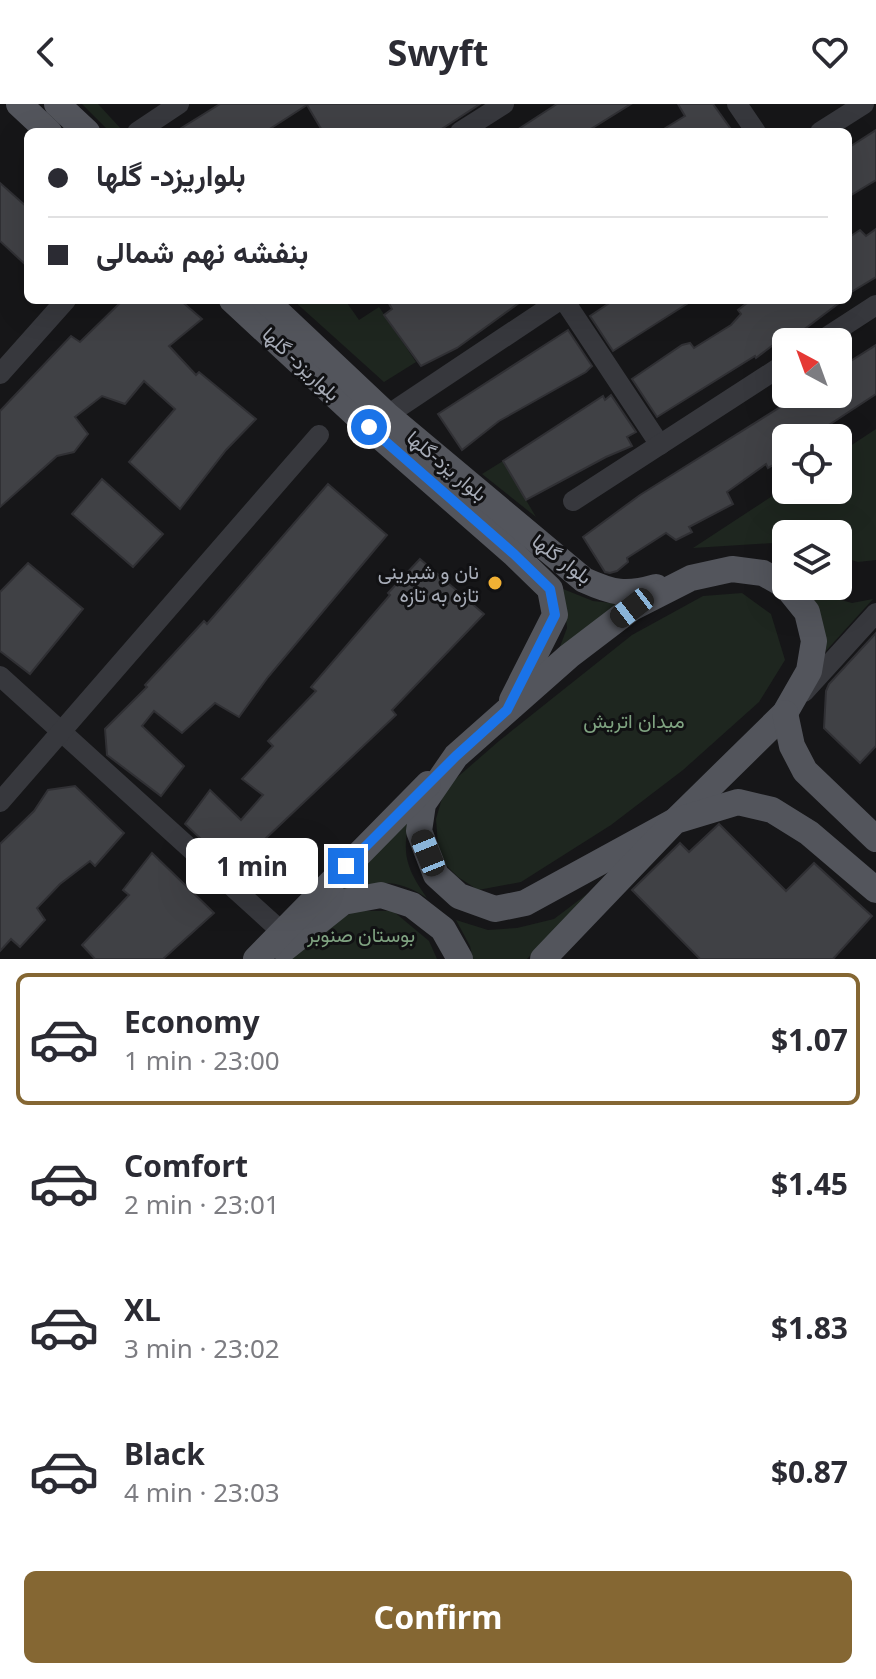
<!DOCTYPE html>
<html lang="en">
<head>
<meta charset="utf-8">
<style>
  :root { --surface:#fff; --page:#f7f7f7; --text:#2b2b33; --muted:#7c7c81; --line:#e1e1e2; --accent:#856733 }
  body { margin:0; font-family:"Noto Sans",Vazirmatn,sans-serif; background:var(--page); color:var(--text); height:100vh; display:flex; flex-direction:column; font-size:30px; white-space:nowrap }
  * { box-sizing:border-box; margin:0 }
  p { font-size:26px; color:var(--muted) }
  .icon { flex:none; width:44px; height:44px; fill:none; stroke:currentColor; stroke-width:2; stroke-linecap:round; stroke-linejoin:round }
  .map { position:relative; height:855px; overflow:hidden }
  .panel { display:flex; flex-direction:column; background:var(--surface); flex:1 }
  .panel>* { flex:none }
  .top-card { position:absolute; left:24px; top:24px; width:828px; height:176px; border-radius:12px; box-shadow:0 8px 32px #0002; display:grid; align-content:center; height:176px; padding:0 24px; background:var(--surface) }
  .needle { width:52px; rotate:319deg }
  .buttons { position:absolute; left:772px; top:224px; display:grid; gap:16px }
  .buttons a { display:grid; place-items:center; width:80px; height:80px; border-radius:12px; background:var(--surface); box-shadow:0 8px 32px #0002; font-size:40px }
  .end { position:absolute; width:36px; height:36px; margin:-18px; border:10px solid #1a73e8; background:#fff; box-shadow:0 0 0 4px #fff }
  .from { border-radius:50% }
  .bubble { position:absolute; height:56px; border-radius:12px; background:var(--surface); box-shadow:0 8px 32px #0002; font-size:26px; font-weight:700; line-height:56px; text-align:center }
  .car { position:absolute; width:24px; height:48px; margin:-24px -12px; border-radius:10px; box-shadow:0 0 6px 2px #0007; background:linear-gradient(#222 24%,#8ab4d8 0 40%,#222 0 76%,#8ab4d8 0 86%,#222 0) }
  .top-card b { display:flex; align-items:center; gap:28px; height:76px; font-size:30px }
  .top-card b+b { border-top:2px solid var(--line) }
  .top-card i { width:20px; height:20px; background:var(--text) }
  ul { padding:14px 0 0; list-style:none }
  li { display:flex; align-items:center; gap:24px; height:132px; margin:0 16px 12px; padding:0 8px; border:4px solid transparent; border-radius:12px }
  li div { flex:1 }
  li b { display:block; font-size:30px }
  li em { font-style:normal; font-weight:700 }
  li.current { border-color:var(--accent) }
  li>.icon { width:72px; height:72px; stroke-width:1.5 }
  .action { display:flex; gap:16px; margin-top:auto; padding:16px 24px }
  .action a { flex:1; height:92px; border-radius:12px; background:var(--accent); color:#fff; font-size:32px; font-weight:700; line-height:92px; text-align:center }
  header { display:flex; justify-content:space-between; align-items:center; height:104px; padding:0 24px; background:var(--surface); font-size:36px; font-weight:700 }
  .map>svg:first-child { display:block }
</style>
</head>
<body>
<header><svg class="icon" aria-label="back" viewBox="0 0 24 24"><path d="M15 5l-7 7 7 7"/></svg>Swyft<svg class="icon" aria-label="heart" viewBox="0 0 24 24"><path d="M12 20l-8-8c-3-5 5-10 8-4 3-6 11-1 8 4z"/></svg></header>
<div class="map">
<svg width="876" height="855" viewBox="0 0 876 855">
  <rect width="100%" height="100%" fill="#161618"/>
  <g fill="#1e261f">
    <polygon points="82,0 98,0 122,26 110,28"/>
    <polygon points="293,196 345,196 359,216 379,203 416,258 384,278"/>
    <polygon points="876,325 876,456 858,458 838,452 838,430 786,430 786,441 774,439 693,444 786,383 786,386 838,386 838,350"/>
    <polygon points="503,357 536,413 482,370"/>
    <polygon points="563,485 593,497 620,500 558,548 567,524"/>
    <polygon points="804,486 852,499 873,495 824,549"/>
    <polygon points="742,489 771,510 785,556 759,598 683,666 611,721 521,778 478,786 458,773 439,754 436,715 445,684 499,637 632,531 703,492"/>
    <path d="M409 715C402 751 406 764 427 794 392 771 372 778 335 792Z"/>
    <polygon points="591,787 527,855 473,855 470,842 456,816 488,826 517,824 554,815"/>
    <polygon points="355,807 393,807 429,837 437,855 286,855 313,830"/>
  </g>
  <g fill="#404145" stroke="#303034" stroke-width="2">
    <polygon points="220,0 480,0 437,28 323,28 307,1 265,28 175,28"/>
    <polygon points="557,0 631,0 586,28 514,28"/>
    <polygon points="678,0 713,0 733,28 659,28 685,12"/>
    <polygon points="876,26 876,76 848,93 848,44"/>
    <polygon points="0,79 28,104 28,163 0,137"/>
    <polygon points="876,125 876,173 848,190 848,134 860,126 866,132"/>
    <polygon points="123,196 180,196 202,215 169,242 196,271 199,268 256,315 226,346 180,405 129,358 175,305 144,277 125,300 102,292 75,313 88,330 74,348 57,352 0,403 0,307 71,232 80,238"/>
    <polygon points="387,196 523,196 457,244 421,262 384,211 392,205"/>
    <polygon points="614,196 693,196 613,247 590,212"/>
    <polygon points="751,196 843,196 794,233 790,228 756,254 755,252 657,313 632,275 682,241 690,239 694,244 731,221 741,210 738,206"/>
    <polygon points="568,226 592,262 586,268 499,317 462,346 438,310"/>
    <polygon points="876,241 876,290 809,334 786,334 786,353 768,364 766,360 727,388 733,400 689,423 692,428 676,436 666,429 627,454 628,458 617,467 610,469 605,468 583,433 640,391 801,290 838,290 838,265"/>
    <polygon points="611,291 636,328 627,333 632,342 606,353 526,396 503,357 603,292 605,296"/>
    <polygon points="102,375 163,430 133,463 72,410"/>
    <polygon points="328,380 387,431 268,573 239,613 215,599 182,629 154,607 142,622 184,662 161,692 107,651 105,625 147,583 145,581 204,517 207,520"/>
    <polygon points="420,455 484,510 392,606 396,611 264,736 271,749 257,766 239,771 185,720 210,686 241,716 263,691 242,675 273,642 268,637 316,587 311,583 390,491 388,489"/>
    <polygon points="28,459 83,505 30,570 0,547 0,488"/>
    <polygon points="876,529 876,642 860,659 824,624 826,587 829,580"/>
    <polygon points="75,682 124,729 95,762 90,757 60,780 37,804 45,816 20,843 11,835 0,847 0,740 34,707 48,686"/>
    <polygon points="719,720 786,787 814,759 872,812 833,855 700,855 632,786 680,739 689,748"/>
    <polygon points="152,749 214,809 163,855 95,855 82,841 129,791 123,786"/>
  </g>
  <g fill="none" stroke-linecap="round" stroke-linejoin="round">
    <g stroke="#37383d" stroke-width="20">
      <polyline points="737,0 756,28"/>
      <polyline points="137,28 179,0"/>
      <polyline points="460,28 504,0"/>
      <polyline points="820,28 864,0"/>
      <polyline points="564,196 660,341"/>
      <polyline points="819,238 876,201"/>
      <polyline points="0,270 66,196"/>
      <polyline points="377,318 560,196"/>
      <polyline points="573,397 786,259"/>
      <polyline points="0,572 281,827"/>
      <polyline points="804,588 876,509"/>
      <polyline points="0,698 319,331"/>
    </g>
    <g stroke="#53555c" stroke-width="26">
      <polyline points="19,0 49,28"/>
      <polyline points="57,0 87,28"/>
      <polyline points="232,196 369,323 514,450 550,485 555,511 512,596"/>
      <path d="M265 196 387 311 584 476C613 489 625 492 656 483"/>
      <polyline points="786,482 763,469 732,465 691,474 632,504 569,552 456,652 423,700 419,727 436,771 459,792 495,805 525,799 675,717 785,609 809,567 814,537 807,508 786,482"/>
      <polyline points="785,609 792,642 805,667 876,735"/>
      <polyline points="284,845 343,798 381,791 412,801 443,825 460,855"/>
      <polyline points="256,855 428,680"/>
      <polyline points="543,855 675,717 738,698 772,706 809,729 876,786"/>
    </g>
  </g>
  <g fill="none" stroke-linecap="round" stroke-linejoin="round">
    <polyline stroke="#1a73e8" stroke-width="10" points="346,762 456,652 507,606 555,511 550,485 514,450 369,323"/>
  </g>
  <circle fill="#f2b134" stroke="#111113" stroke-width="3" cx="495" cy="479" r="8"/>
  <g text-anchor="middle" stroke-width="6" stroke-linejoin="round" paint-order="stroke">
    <g font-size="20" fill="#a8adb8" stroke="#111113">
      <text transform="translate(301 260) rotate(43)" y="7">بلواریزد- گلها</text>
      <text transform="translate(447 362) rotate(40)" y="7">بلوار یزد-گلها</text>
      <text transform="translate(562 455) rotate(37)" y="7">بلوار گلها</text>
    </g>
    <g font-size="20" fill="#a8adb8" stroke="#111113" text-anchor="end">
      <text x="479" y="475">نان و شیرینی<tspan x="479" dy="23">تازه به تازه</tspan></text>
    </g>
    <g font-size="20" fill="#7fa381" stroke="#111113">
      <text x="634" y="624">میدان اتریش</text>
      <text x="361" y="838">بوستان صنوبر</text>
    </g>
  </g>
</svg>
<div class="buttons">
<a><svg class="needle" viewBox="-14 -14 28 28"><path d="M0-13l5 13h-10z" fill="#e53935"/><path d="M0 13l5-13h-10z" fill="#7c7c81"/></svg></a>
<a><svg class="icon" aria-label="locate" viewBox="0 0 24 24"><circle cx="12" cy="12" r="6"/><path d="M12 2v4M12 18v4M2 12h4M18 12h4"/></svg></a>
<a><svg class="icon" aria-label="layers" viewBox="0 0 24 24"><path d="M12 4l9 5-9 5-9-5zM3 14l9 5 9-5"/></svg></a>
</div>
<i class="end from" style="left:369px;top:323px"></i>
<i class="end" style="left:346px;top:762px"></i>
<div class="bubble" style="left:186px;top:734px;width:132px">1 min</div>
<i class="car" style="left:632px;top:504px;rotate:232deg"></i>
<i class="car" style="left:428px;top:749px;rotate:338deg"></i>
<div class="top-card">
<b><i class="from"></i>بلواریزد- گلها</b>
<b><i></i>بنفشه نهم شمالی</b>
</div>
</div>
<section class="panel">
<ul>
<li class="current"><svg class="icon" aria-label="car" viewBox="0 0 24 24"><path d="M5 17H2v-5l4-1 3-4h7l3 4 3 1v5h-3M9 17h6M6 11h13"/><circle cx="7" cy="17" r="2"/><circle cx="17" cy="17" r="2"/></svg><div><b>Economy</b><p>1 min · 23:00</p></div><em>$1.07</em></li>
<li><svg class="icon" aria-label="car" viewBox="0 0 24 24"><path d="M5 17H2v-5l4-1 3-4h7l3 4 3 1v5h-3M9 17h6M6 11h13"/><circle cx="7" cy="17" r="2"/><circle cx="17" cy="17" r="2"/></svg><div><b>Comfort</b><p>2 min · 23:01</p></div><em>$1.45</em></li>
<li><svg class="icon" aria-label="car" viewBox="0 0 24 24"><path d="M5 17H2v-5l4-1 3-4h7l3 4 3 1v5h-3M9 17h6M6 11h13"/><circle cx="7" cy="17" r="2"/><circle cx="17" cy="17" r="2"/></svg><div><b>XL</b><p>3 min · 23:02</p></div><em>$1.83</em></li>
<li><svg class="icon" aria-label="car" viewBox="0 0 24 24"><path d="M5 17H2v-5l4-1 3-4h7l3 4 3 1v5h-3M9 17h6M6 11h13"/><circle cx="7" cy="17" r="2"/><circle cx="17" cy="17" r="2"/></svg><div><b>Black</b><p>4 min · 23:03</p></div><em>$0.87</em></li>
</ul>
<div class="action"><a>Confirm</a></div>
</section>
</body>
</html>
